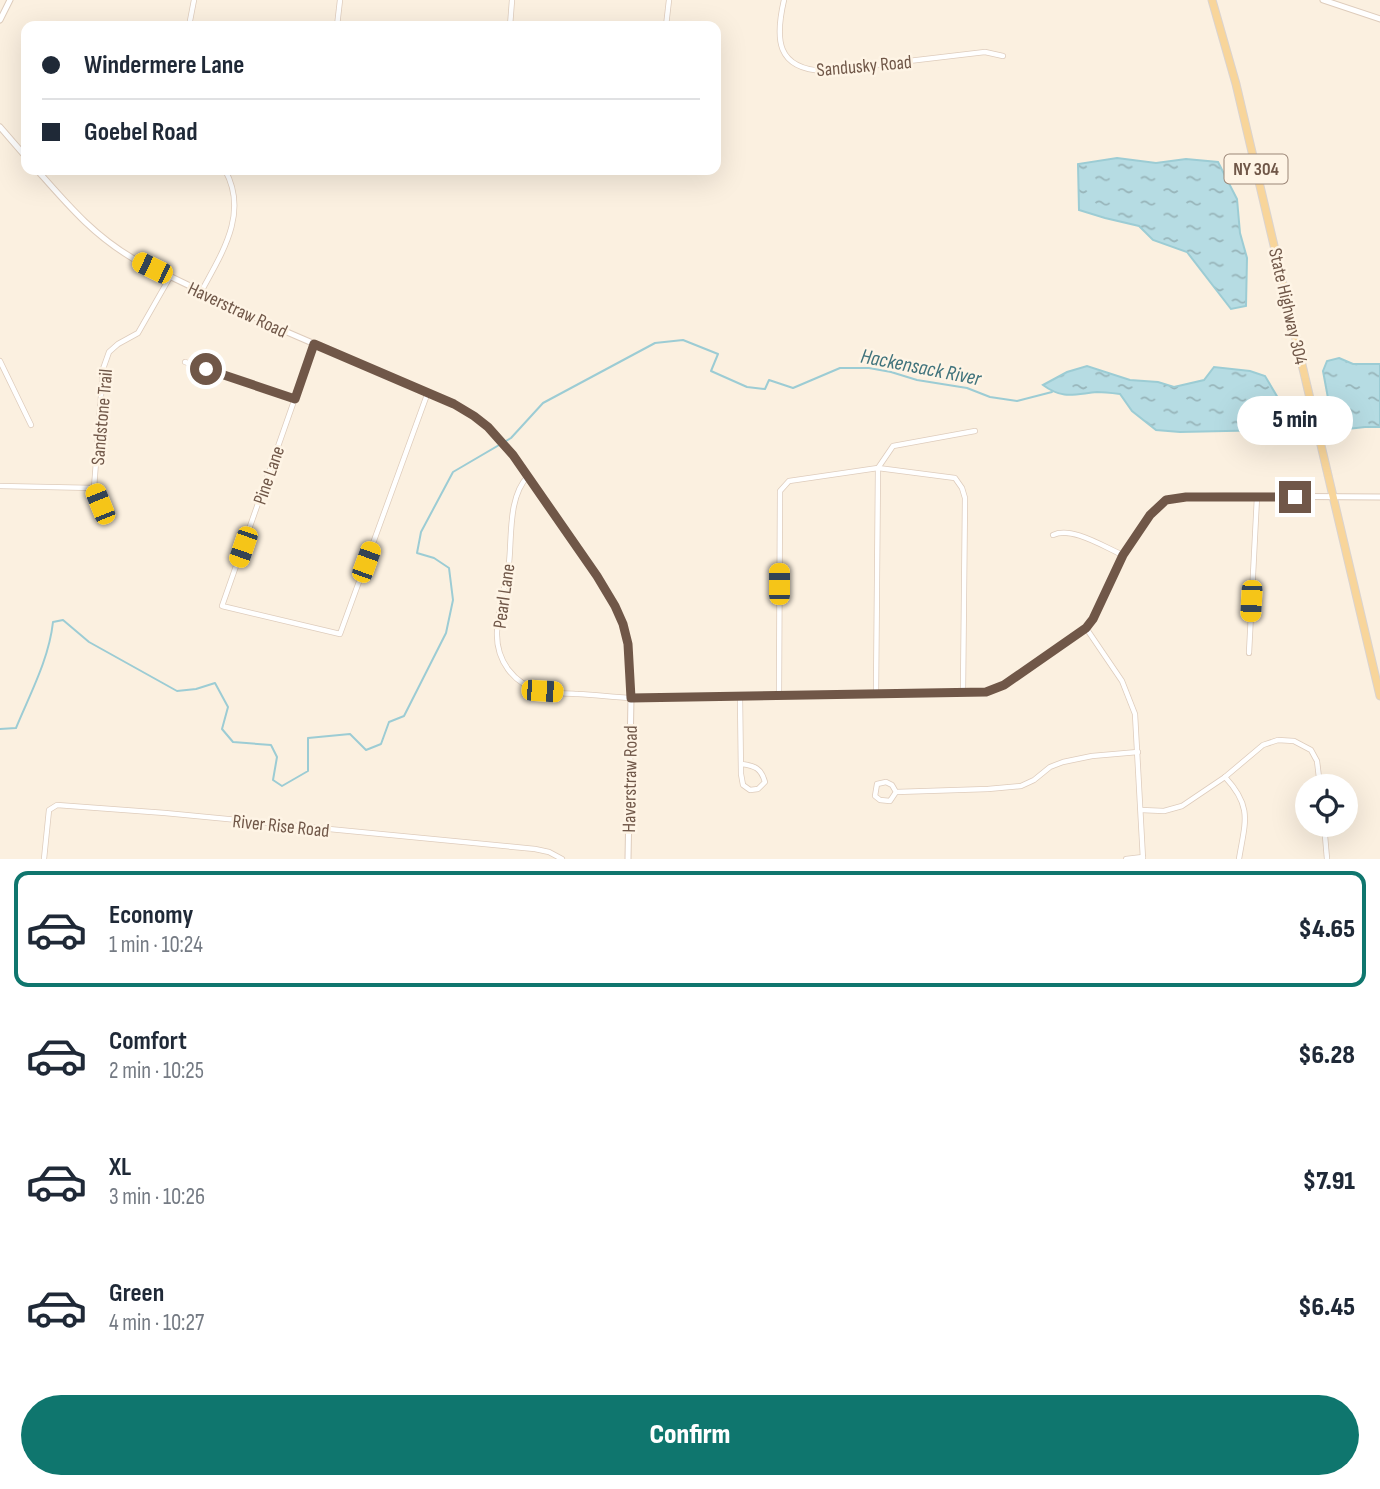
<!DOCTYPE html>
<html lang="en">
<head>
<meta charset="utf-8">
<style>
  :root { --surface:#fff; --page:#f2f2f3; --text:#1f2937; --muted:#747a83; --line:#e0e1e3; --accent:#0f766e }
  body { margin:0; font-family:"Sofia Sans Condensed",sans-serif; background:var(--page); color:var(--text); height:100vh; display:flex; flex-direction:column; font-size:26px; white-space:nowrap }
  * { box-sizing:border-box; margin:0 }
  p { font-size:23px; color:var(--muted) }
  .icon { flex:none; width:38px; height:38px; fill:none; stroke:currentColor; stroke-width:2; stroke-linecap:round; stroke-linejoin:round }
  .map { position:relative; height:859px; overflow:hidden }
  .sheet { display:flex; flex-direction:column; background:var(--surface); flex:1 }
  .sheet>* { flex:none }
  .guide { position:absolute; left:21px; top:21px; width:700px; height:154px; border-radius:14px; box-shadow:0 7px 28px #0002; display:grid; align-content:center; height:154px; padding:0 21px; background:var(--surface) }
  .tools { position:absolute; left:1295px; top:774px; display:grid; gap:14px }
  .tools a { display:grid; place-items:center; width:63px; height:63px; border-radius:50%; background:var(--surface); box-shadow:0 7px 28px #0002; font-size:35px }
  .end { position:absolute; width:32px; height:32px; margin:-16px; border:9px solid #705748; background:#fff; box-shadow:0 0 0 4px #fff }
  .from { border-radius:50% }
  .bubble { position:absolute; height:49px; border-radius:24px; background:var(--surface); box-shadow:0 7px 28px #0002; font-size:23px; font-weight:800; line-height:49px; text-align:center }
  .car { position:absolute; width:21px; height:42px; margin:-21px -10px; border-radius:9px; box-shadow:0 0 5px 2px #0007; background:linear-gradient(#f5c518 24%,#345 0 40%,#f5c518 0 76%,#345 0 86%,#f5c518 0) }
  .guide b { display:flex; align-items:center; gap:24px; height:66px; font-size:26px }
  .guide b+b { border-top:2px solid var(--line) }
  .guide i { width:18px; height:18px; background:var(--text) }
  ul { padding:12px 0 0; list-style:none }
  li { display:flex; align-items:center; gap:21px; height:116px; margin:0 14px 10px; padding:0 7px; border:4px solid transparent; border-radius:14px }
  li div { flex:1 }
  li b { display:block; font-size:26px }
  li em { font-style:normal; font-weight:800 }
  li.current { border-color:var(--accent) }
  li>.icon { width:63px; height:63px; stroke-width:1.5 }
  .primary-button { display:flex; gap:14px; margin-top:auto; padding:14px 21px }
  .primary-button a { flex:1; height:80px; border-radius:42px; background:var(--accent); color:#fff; font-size:28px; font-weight:800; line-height:80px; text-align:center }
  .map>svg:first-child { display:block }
</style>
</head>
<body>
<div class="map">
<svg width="1380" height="859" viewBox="0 0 1380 859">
  <defs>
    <pattern id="water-ripples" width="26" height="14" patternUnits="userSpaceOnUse" patternTransform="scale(1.75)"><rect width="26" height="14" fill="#b6dce3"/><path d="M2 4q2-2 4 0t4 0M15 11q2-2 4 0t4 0" fill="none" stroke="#98b5ba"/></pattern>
  </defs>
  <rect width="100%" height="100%" fill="#fbf0e0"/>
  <g fill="url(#water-ripples)" stroke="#9cccd4" stroke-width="2">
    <polygon points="1117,158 1156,163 1186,159 1218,162 1237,199 1240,233 1247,258 1246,306 1231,309 1187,252 1153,240 1139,226 1105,218 1079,210 1078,164"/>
    <path d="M1339 358 1353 364H1380V427H1365L1339 430 1330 415 1285 418 1276 430 1180 432 1156 430 1132 411 1120 394C1112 393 1104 392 1097 392 1075 394 1063 400 1043 385L1067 372 1087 366 1130 380 1158 382 1174 387 1204 380 1214 367 1250 371 1265 376 1284 408 1328 398 1323 371 1327 361Z"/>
  </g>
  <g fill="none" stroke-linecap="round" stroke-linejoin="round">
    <path stroke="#9cccd4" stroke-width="2" d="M0 729 16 728C30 694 49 659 53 622L63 620 89 642 177 691 196 689 215 683 228 707 222 729 233 742 271 745 277 757 273 780 282 786 308 771V738L350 734 366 750 381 744 389 722 404 716 446 633 453 600 449 568 434 558 417 553 421 532 453 472 511 438 543 403 655 343 683 340 718 354 711 371 747 387 765 389 769 380 793 388 840 368H869L891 372 917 380 967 388 990 397 1017 401 1052 392"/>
    <defs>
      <g id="minor">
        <path d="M784 0C775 39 776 69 824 71L985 52 1003 56"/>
        <polyline points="189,26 194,0"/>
        <polyline points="337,26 340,0"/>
        <polyline points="510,26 512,0"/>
        <polyline points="666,26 669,0"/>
        <path d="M201 292C222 253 249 213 225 170"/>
        <polyline points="314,344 222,606 340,634 428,392"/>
        <polyline points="0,361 31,425"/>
        <polyline points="185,362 294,399"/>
        <path d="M528 476C508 497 512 536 509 563 506 586 498 608 497 632 496 660 513 684 541 691 552 694 566 693 578 694 596 695 613 697 631 698"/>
        <polyline points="0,486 94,488"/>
        <polyline points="106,519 94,488 103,369 109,352 118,344 138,333 170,277"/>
        <path d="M1053 535C1072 526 1104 547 1123 555"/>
        <polyline points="1086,628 1122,681 1135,714 1143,859"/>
        <polyline points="1249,653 1257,497"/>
        <polyline points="779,695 780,491 789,481 878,468 955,478 962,488 965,498 963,692"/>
        <polyline points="876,695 878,468 893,446 975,431"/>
        <path d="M740 697 741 774 743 785 750 790 758 789 765 782C761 768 755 766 742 764"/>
        <path d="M1225 777C1253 807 1245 822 1239 859"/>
        <polyline points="896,792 890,801 880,800 875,796 877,784 886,782 892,785 896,792 988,789 1021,786 1034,780 1050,767 1063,762 1092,756 1138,752"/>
        <polyline points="1141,810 1164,811 1182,806 1225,777 1263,745 1278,740 1294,741 1311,750 1317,761 1320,786"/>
        <polyline points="1324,824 1327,859"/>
        <polyline points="44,859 49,810 57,805 165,813 535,849 549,852 562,859"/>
        <polyline points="1126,859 1143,857"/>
      </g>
      <g id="tertiary">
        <polyline points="1323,0 1380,19"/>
        <polyline points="0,20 10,0"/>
        <polyline points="0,127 26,157"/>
        <path d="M37 170C68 205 93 235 134 259L273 326 454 404 474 416 488 427 513 455 597 576 615 606 623 624 628 644 631 698 628 859"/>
        <polyline points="631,698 986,692 1004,685 1086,628 1093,619 1123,555 1150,515 1166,500 1186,497 1224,496 1380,497"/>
      </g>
      <polyline id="primary" points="1212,0 1236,84 1380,696"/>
    </defs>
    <use href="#minor" stroke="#deccbc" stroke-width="6"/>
    <use href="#tertiary" stroke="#deccbc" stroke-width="7"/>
    <use href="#primary" stroke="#dad3cf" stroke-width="9"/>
    <use href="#minor" stroke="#fff" stroke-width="4.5"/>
    <use href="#tertiary" stroke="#fff" stroke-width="5"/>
    <use href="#primary" stroke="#f8d59a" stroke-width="7"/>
  </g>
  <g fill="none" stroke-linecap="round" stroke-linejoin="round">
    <polyline stroke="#705748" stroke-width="9" points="206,369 295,399 314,344 454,404 474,416 488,427 513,455 597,576 615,606 623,624 628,644 631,698 986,692 1004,685 1086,628 1093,619 1123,555 1150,515 1166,500 1186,497 1295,497"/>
  </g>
  <g text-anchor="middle" stroke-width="5" stroke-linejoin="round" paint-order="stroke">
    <rect fill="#fef4e5" stroke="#9b8677" stroke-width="2" x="1224.5" y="154.5" width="63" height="29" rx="5"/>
    <g font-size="18" font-weight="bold" fill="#705748">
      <text x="1256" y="175">NY 304</text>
    </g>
    <g font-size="19" fill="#705748" stroke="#fef4e5">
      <text transform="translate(864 65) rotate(-5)" y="7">Sandusky Road</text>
      <text transform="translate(1289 306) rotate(77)" y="7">State Highway 304</text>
      <text transform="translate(238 309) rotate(25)" y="7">Haverstraw Road</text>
      <text transform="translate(101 417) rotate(-85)" y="7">Sandstone Trail</text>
      <text transform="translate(268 475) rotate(-71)" y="7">Pine Lane</text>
      <text transform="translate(503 596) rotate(-82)" y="7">Pearl Lane</text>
      <text transform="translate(629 779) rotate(-89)" y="7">Haverstraw Road</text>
      <text transform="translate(281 825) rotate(6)" y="7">River Rise Road</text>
    </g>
    <g font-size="21" font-style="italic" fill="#40737c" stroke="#fef4e5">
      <text transform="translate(921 367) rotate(11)" y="7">Hackensack River</text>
    </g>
  </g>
</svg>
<div class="tools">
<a><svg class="icon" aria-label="locate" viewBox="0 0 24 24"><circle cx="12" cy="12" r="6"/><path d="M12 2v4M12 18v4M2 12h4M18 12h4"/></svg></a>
</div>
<i class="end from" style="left:206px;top:369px"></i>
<i class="end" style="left:1295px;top:497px"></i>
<div class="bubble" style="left:1237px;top:396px;width:116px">5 min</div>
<i class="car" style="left:152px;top:268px;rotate:296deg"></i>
<i class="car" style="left:100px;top:504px;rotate:338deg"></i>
<i class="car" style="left:243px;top:547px;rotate:199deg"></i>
<i class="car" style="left:366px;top:562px;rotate:20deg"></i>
<i class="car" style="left:779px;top:584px;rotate:0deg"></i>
<i class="car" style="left:1251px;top:601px;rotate:183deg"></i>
<i class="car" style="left:542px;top:691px;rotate:94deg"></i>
<div class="guide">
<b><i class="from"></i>Windermere Lane</b>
<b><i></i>Goebel Road</b>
</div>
</div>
<section class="sheet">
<ul>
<li class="current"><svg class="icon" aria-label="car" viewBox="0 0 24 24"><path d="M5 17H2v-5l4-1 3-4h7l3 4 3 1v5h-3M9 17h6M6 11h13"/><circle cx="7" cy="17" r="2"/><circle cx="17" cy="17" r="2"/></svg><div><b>Economy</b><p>1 min · 10:24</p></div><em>$4.65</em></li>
<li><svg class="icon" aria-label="car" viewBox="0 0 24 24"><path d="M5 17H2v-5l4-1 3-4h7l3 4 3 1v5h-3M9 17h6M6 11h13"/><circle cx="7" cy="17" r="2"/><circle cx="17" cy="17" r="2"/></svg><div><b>Comfort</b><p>2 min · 10:25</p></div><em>$6.28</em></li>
<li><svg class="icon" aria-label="car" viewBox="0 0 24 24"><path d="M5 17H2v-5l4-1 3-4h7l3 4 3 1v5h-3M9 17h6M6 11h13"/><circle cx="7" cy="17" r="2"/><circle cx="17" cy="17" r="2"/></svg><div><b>XL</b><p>3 min · 10:26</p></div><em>$7.91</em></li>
<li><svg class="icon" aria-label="car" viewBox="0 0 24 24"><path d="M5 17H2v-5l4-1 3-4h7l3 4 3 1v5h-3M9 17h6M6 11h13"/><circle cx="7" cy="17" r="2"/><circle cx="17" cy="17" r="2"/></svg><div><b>Green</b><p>4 min · 10:27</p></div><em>$6.45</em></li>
</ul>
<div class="primary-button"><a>Confirm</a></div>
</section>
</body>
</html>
